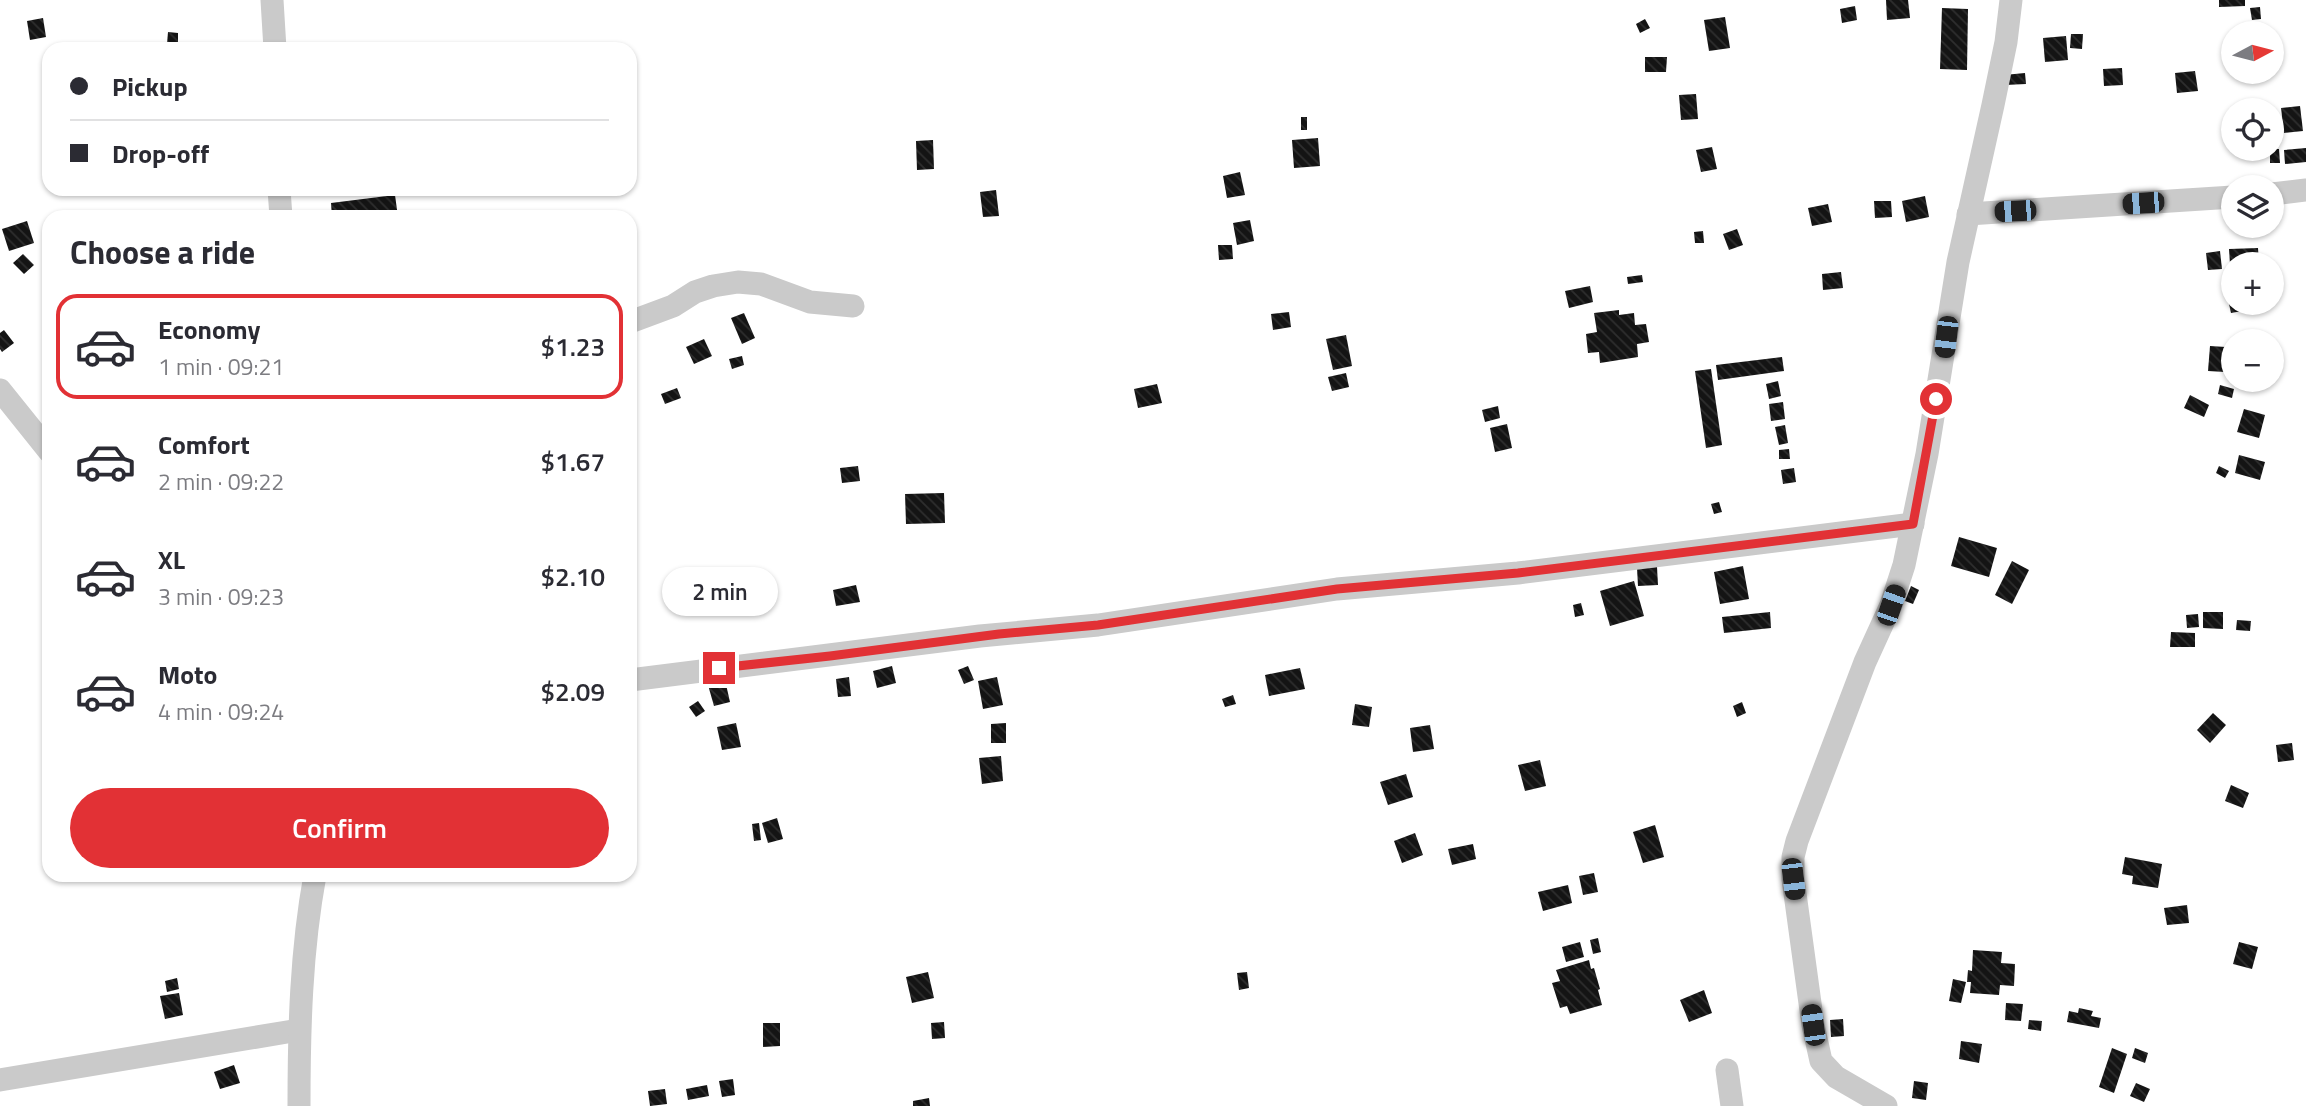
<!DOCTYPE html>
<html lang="en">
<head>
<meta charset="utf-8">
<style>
  :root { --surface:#fff; --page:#f2f2f3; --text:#2b2b33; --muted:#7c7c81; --line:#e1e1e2; --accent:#e23135 }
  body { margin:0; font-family:"Titillium Web",sans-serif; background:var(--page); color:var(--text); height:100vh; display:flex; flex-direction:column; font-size:26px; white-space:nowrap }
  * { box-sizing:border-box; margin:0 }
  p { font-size:23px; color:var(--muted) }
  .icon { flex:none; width:38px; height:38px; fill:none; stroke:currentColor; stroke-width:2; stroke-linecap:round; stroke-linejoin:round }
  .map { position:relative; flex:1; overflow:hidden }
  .side { position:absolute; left:42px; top:210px; width:595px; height:672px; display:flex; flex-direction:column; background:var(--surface); border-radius:21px; box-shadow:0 2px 5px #0004 }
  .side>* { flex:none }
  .hud { position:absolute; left:42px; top:42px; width:595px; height:154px; border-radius:21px; box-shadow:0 2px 5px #0004; display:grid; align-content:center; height:154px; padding:0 28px; background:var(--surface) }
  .needle { width:46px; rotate:83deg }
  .tools { position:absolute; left:2221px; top:21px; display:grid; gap:14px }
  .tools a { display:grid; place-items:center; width:63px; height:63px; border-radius:50%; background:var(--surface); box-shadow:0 2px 5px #0004; font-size:35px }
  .end { position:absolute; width:32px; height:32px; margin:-16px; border:9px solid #e23135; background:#fff; box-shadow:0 0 0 4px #fff }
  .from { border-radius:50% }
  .bubble { position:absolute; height:49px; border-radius:24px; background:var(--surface); box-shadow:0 2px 5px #0004; font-size:23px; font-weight:600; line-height:49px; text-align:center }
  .car { position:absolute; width:21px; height:42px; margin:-21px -10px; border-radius:9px; box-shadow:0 0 5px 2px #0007; background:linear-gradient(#222 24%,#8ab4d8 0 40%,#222 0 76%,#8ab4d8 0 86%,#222 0) }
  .hud b { display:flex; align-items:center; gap:24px; height:66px; font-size:26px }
  .hud b+b { border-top:2px solid var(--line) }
  .hud i { width:18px; height:18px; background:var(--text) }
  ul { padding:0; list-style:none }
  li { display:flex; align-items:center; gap:21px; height:105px; margin:0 14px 10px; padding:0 14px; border:4px solid transparent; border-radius:21px }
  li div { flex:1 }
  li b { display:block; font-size:26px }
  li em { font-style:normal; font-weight:600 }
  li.on { border-color:var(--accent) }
  li>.icon { width:63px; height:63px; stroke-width:1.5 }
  h2 { padding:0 28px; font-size:32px; line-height:84px }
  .button { display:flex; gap:14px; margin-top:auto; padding:14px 28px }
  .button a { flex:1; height:80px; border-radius:42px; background:var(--accent); color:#fff; font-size:28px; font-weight:600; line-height:80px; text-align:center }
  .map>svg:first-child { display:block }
</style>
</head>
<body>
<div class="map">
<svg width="2306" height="1106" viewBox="0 0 2306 1106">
  <defs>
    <pattern id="building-back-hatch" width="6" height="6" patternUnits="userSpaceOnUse" patternTransform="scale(1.75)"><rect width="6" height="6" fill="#141414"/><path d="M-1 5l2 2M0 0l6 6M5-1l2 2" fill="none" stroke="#2e2e2e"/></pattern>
  </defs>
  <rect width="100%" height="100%" fill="#fff"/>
  <g fill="url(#building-back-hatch)">
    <polygon points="1886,0 1908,0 1910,18 1887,20"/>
    <polygon points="2219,0 2245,0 2245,6 2219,7"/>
    <polygon points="1855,6 1857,20 1842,23 1840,9"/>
    <polygon points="2260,7 2261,19 2252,20 2250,8"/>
    <polygon points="1942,8 1968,9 1967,70 1940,69"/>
    <polygon points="1725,17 1730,48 1709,51 1704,20"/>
    <polygon points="43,18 46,37 30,40 27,21"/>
    <polygon points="1645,19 1650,28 1640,33 1636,24"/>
    <polygon points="168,32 178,33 178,44 167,44"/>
    <polygon points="2071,34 2083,34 2082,49 2070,48"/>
    <polygon points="2066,36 2068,60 2045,62 2043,38"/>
    <polygon points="1645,57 1667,57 1666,72 1645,72"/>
    <polygon points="2122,68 2123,85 2104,86 2103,69"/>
    <polygon points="2195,71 2198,91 2177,93 2175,73"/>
    <polygon points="2025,73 2026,84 2005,85 2004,75"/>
    <polygon points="1696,94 1698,119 1681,120 1679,95"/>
    <polygon points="2300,106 2303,131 2284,133 2281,108"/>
    <polygon points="2272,113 2277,113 2278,134 2272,134"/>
    <rect x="1301" y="117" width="6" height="13"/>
    <polygon points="1318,138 1320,166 1294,168 1292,140"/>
    <polygon points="933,140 934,169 917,170 916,141"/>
    <polygon points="1712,147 1717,169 1701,172 1696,150"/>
    <polygon points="2306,148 2306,162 2285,164 2284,150"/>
    <polygon points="2270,149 2279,149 2280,163 2270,163"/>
    <polygon points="1240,172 1245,195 1227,198 1223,176"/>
    <polygon points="996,190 999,216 983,217 980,192"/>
    <polygon points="395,195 398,217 381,217 381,213 332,217 331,203"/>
    <polygon points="1925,196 1929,217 1906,222 1902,201"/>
    <polygon points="1874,201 1891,201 1892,217 1875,218"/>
    <polygon points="1828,204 1832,222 1812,226 1808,208"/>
    <polygon points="1250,220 1254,241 1237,245 1233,223"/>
    <polygon points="27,221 34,243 9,251 2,229"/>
    <polygon points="1737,229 1743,245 1729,250 1723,234"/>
    <polygon points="1703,231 1704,243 1695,243 1694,232"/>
    <polygon points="1218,245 1232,245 1233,259 1219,260"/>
    <polygon points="2258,248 2259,264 2233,264 2233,280 2231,280 2229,249"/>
    <polygon points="2220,251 2222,269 2208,270 2206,253"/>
    <polygon points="23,254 34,265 24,274 13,263"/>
    <polygon points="1841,272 1843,288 1823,290 1822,274"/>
    <polygon points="1642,275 1643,282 1628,284 1627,277"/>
    <polygon points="1590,286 1593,302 1569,308 1565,291"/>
    <polygon points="2240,303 2242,311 2231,313 2229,304"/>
    <polygon points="1619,310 1619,315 1634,313 1635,325 1646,324 1649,342 1637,344 1638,357 1600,363 1599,352 1588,353 1586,334 1597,332 1594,313"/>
    <polygon points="1289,312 1291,327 1273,330 1271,314"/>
    <polygon points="744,313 755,338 742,344 731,318"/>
    <polygon points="4,330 14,343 2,352 0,349 0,333"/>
    <polygon points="1346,335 1352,366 1333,370 1326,339"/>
    <polygon points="704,339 712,356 694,364 686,347"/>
    <polygon points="2210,346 2226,347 2225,372 2208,371"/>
    <polygon points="742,356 744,365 732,369 729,359"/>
    <polygon points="1782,357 1784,371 1718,380 1716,365"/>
    <polygon points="1711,369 1722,445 1706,448 1695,371"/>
    <polygon points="1346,373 1349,387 1332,391 1328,377"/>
    <polygon points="1778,381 1781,396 1769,399 1766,384"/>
    <polygon points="1157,384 1162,403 1138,408 1134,389"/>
    <polygon points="2220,385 2234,389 2232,398 2218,394"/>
    <polygon points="677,388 681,398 665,404 661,394"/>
    <polygon points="2190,395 2209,405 2204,417 2184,408"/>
    <polygon points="1783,402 1785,419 1771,421 1769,404"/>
    <polygon points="1498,406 1500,418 1485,422 1482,410"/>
    <polygon points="2244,409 2265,415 2259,438 2237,432"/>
    <polygon points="1507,424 1512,448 1495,452 1490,428"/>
    <polygon points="1785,425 1788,443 1779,445 1775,427"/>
    <polygon points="1789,449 1790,459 1779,459 1779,450"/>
    <polygon points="2239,455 2265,462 2260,480 2235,473"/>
    <polygon points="858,466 860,481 842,483 840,468"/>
    <polygon points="2219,466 2229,471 2225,478 2216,473"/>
    <polygon points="1794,468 1796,482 1783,484 1781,470"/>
    <polygon points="944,493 945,523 906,524 905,494"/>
    <polygon points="1719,502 1722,512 1714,514 1711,504"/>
    <polygon points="1959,537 1997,548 1989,577 1951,566"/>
    <polygon points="2012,561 2029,570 2012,604 1995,595"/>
    <polygon points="1743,566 1749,599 1720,604 1714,572"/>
    <polygon points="1657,567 1658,585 1638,586 1637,568"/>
    <polygon points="1634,581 1644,616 1610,626 1600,591"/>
    <polygon points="856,585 860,602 836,606 833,590"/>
    <polygon points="1911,586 1919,590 1913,604 1905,601"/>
    <polygon points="1581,603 1584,615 1575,617 1573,605"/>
    <polygon points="1770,612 1771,628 1724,633 1722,617"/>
    <polygon points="2203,612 2223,612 2223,629 2203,628"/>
    <polygon points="2198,614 2199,627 2187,628 2186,615"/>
    <polygon points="2237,620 2251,621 2250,631 2236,630"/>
    <polygon points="2171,632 2195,633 2195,647 2170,647"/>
    <polygon points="892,666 896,683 877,688 873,671"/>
    <polygon points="968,666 974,680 964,684 958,670"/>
    <polygon points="1300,668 1305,689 1269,696 1265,675"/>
    <polygon points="849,677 851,696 838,697 836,679"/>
    <polygon points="997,677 1003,705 983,709 978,681"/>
    <polygon points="725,680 730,702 714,706 708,685"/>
    <polygon points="1233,695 1236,704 1225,707 1222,699"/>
    <polygon points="698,701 705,711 696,717 689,707"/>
    <polygon points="1742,702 1746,713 1737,717 1733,706"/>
    <polygon points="1355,704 1372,707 1369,727 1352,725"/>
    <polygon points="2213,713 2226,725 2210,743 2197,730"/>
    <polygon points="736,723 741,747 722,750 717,727"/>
    <polygon points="1006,723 1006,743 991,743 991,724"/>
    <polygon points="1430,725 1434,749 1413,752 1410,728"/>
    <polygon points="2292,743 2294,760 2278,762 2276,745"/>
    <polygon points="1001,756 1003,781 982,784 979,758"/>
    <polygon points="1540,760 1546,786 1525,791 1518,765"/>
    <polygon points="1406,774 1413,797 1388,805 1380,782"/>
    <polygon points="2231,785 2249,793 2243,808 2225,801"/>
    <polygon points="777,818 783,839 768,843 762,823"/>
    <polygon points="759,823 761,840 754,841 752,824"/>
    <polygon points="1655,825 1664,857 1643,863 1633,832"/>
    <polygon points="1415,833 1423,855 1402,863 1394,841"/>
    <polygon points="1473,844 1476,859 1452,865 1448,849"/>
    <polygon points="2125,857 2162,864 2158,888 2132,884 2133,876 2122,874"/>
    <polygon points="1594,873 1598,892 1583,895 1579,876"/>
    <polygon points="1568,885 1572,903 1543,911 1538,892"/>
    <polygon points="2187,905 2189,923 2167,925 2164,908"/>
    <polygon points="1598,938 1601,952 1593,954 1590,940"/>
    <polygon points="1580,942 1584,957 1566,962 1562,947"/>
    <polygon points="2239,942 2258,947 2252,969 2233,964"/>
    <polygon points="1973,950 2002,952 2001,963 2015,964 2014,986 2000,985 1999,995 1970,993 1971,982 1967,982 1968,970 1972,971"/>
    <polygon points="1589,960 1591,969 1594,968 1600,989 1598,990 1602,1005 1570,1014 1567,1006 1560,1008 1552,983 1560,981 1556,970"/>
    <polygon points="928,972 934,998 912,1003 906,977"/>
    <polygon points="1247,972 1249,988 1239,990 1237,973"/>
    <polygon points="177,978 179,989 167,992 165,981"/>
    <polygon points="1953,979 1966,982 1961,1003 1949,1001"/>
    <polygon points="1704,990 1712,1013 1689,1022 1680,1000"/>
    <polygon points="179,993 183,1015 165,1019 160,996"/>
    <polygon points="2006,1003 2023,1004 2021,1021 2005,1020"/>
    <polygon points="2079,1008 2093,1011 2091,1016 2101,1018 2099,1028 2067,1022 2069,1011 2078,1013"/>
    <polygon points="1843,1019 1844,1036 1831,1037 1830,1020"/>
    <polygon points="2029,1020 2042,1021 2041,1031 2028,1029"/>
    <polygon points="944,1022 945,1038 932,1039 931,1023"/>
    <polygon points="763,1023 780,1023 780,1046 763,1047"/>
    <polygon points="1961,1041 1982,1044 1979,1063 1959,1059"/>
    <polygon points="2112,1048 2127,1054 2114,1093 2099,1087"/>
    <polygon points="2135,1048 2148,1053 2145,1063 2132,1058"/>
    <polygon points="234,1065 240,1083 220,1089 214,1072"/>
    <polygon points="733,1079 735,1095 722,1097 719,1081"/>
    <polygon points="1914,1081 1928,1083 1926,1100 1912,1098"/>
    <polygon points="2136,1083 2150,1089 2144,1102 2130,1096"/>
    <polygon points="707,1085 709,1096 688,1100 686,1089"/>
    <polygon points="665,1089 667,1104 650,1106 648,1091"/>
    <polygon points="929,1098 930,1106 913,1106 913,1101"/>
  </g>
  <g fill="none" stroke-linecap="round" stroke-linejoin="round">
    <g stroke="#cacaca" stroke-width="23">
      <polyline points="272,0 275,49"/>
      <polyline points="279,189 281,217"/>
      <polyline points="2272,194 2306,190"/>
      <polyline points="1968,214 2233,197"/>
      <polyline points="630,322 673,306 695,292 713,286 738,282 761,284 810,302 853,306"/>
      <polyline points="0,390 49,451"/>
      <polyline points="630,680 980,636 1098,625 1337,589 1518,573 1913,524"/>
      <polyline points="1727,1070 1732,1106"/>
      <polyline points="0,1080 299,1030"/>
      <path d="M299 1106C299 1029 301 951 315 875"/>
      <polyline points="1886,1106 1836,1077 1821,1061 1813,1025 1793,879 1793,857 1797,841 1865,662 1891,605 1904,565 1927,454 1958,262 1993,105 2006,42 2011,0"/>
    </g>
  </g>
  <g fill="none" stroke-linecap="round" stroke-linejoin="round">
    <polyline stroke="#e23135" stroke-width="9" points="719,668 830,656 999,634 1098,625 1337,589 1518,573 1913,524 1936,399"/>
  </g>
</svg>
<div class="tools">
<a><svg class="needle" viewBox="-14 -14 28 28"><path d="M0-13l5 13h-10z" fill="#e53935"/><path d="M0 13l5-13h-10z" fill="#7c7c81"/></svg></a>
<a><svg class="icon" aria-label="locate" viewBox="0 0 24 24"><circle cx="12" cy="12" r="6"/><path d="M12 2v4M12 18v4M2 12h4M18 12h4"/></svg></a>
<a><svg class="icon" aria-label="layers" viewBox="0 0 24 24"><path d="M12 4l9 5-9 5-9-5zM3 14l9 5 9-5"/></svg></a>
<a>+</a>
<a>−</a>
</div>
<i class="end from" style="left:1936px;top:399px"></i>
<i class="end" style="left:719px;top:668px"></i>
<div class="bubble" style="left:662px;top:567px;width:116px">2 min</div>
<i class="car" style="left:2143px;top:203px;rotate:266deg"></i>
<i class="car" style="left:2015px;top:211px;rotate:267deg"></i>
<i class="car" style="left:1946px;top:337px;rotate:187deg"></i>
<i class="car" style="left:1891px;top:605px;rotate:19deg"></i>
<i class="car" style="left:1793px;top:879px;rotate:173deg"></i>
<i class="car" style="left:1813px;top:1025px;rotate:352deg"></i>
<div class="hud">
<b><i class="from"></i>Pickup</b>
<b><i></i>Drop-off</b>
</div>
<section class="side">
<h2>Choose a ride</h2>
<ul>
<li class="on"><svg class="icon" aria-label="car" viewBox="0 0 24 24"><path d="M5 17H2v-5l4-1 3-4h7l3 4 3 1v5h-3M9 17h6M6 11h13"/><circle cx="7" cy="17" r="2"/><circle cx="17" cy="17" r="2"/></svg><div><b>Economy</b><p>1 min · 09:21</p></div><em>$1.23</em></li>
<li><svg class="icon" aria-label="car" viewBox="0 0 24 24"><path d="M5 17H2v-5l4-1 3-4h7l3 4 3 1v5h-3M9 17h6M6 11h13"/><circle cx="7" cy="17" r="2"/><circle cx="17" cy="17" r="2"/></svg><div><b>Comfort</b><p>2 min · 09:22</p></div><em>$1.67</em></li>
<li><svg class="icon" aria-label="car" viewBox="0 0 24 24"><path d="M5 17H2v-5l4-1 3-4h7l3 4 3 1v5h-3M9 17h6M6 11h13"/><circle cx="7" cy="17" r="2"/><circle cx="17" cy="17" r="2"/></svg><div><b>XL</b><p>3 min · 09:23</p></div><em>$2.10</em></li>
<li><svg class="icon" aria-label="car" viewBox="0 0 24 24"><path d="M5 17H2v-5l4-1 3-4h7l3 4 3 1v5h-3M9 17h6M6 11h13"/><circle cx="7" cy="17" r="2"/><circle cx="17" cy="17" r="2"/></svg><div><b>Moto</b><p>4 min · 09:24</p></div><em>$2.09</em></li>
</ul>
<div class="button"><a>Confirm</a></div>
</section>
</div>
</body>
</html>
